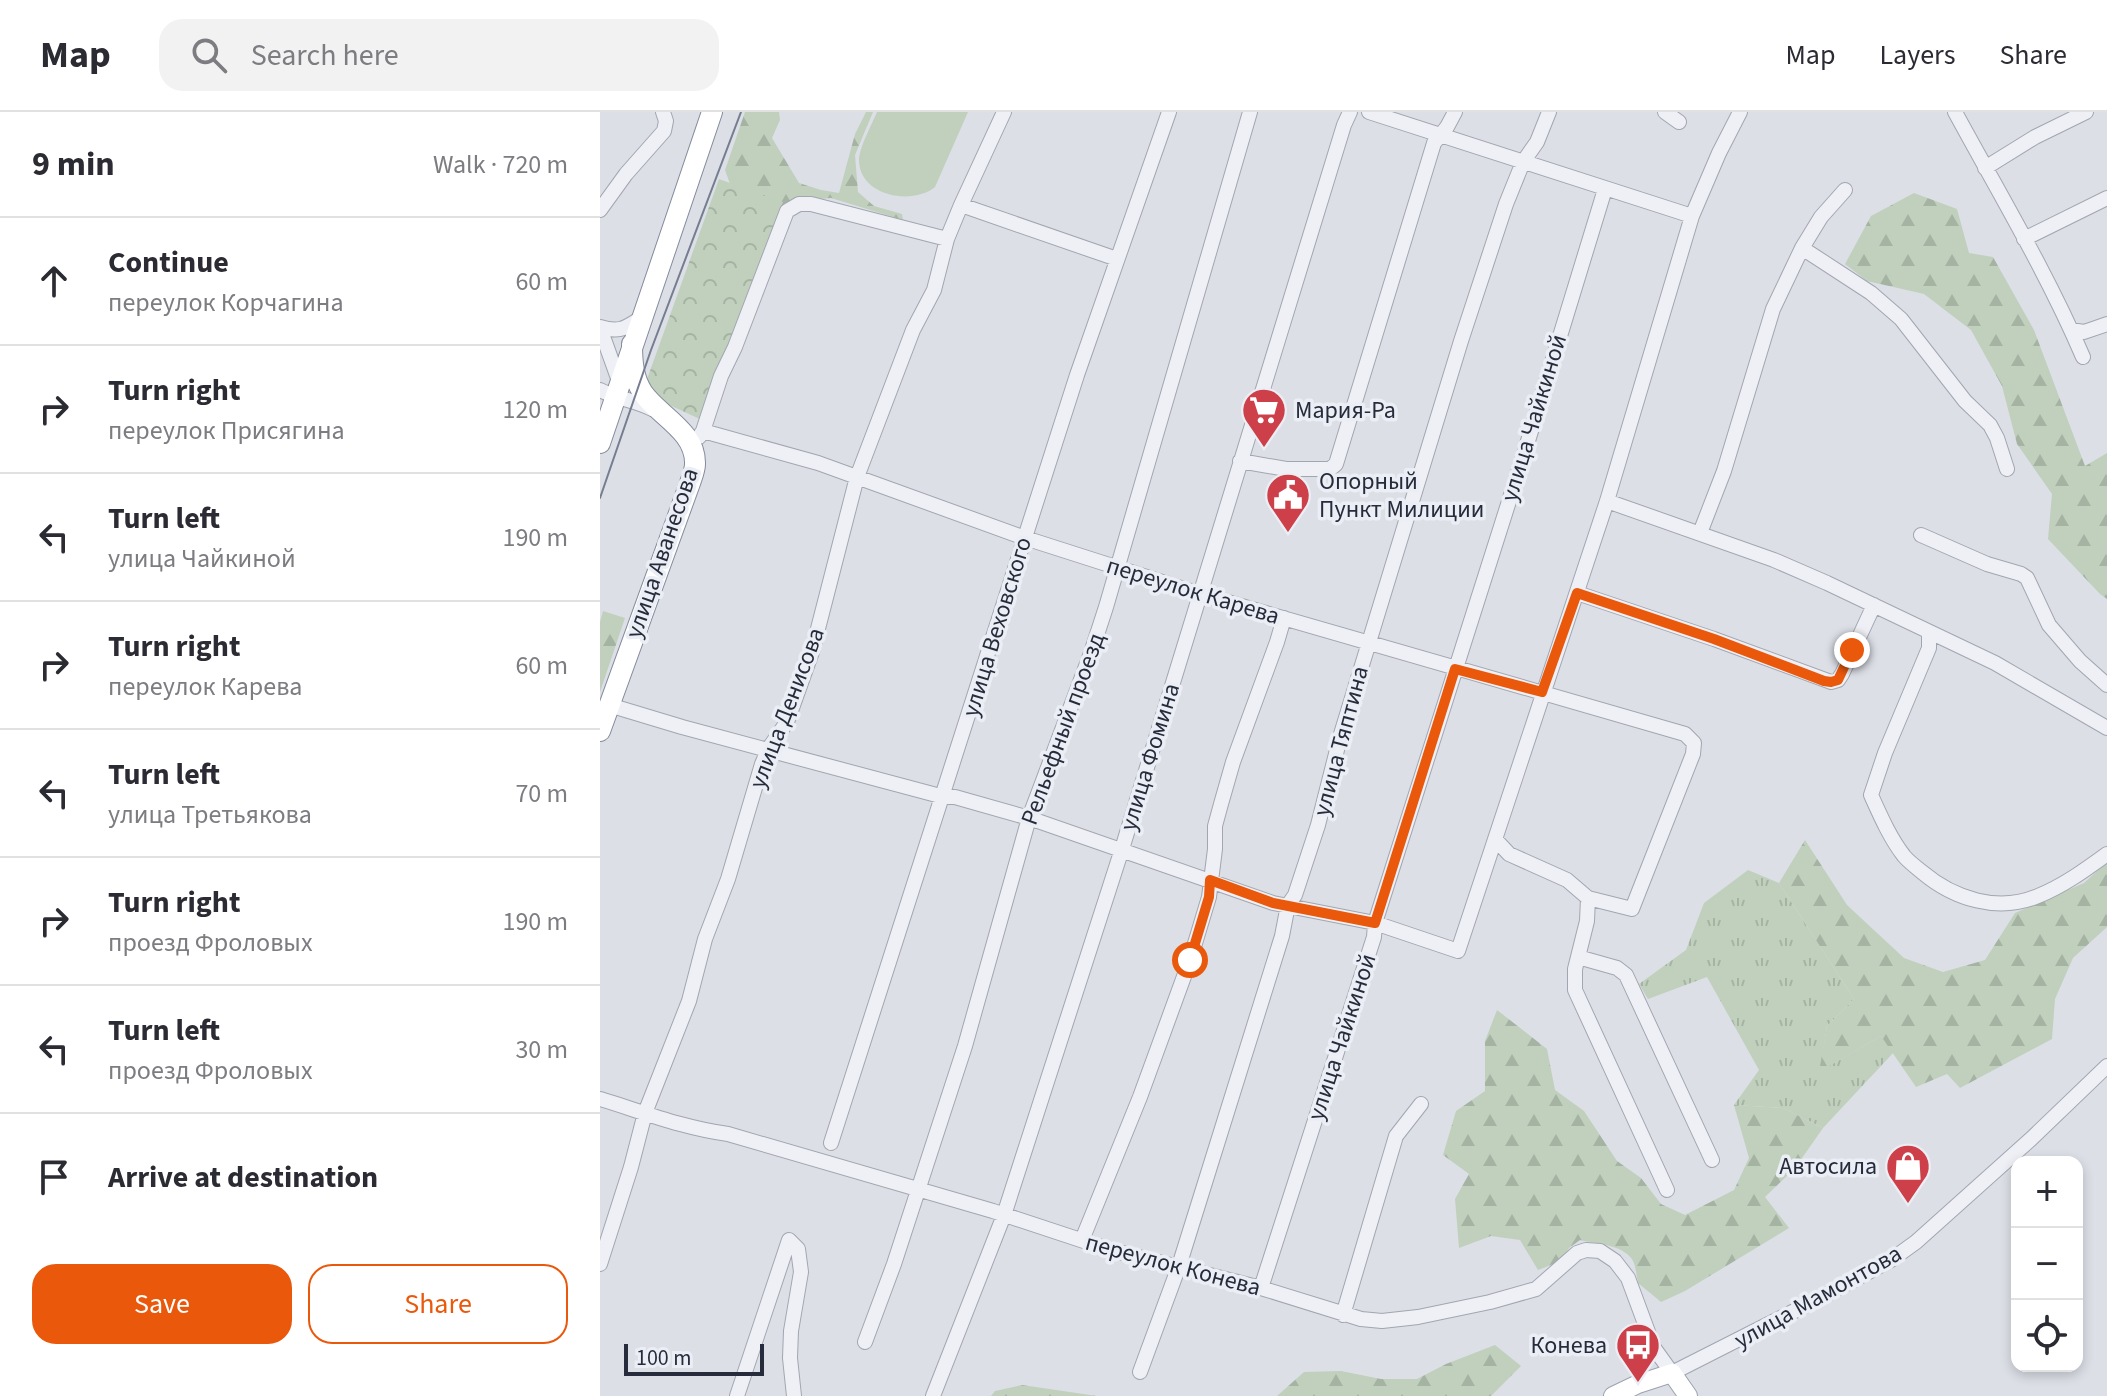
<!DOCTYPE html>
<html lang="en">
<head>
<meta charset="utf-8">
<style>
	:root { --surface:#fff; --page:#f2f2f3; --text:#2b2b33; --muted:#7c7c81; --line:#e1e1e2; --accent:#ea580c }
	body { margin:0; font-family:"Source Sans 3",sans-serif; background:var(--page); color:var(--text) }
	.controls { position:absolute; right:24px; bottom:24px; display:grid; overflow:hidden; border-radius:16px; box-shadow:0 4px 12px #0003 }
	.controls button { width:72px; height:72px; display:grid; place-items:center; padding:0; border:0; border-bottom:2px solid var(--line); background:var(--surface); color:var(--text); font:40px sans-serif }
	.scale { position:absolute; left:24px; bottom:20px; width:140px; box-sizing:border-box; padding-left:8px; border:4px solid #262c3c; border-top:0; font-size:22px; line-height:28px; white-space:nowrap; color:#262c3c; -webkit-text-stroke:6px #ebeef4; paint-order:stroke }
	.stop { position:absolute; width:24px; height:24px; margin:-18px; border:6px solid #ea580c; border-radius:50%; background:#fff }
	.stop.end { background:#ea580c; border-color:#fff; box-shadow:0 2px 8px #0008 }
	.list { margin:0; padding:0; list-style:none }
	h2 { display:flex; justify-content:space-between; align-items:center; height:104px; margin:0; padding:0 32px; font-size:34px }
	h2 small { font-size:26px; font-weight:400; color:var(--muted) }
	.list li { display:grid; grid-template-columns:52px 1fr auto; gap:24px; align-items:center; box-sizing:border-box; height:128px; padding:0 32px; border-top:2px solid var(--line) }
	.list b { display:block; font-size:30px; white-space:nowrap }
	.list p { margin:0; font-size:26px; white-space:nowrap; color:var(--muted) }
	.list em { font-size:26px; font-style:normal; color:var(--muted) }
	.actions { display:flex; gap:16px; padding:24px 32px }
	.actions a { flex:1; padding:18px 0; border:2px solid var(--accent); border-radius:24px; text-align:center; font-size:28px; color:var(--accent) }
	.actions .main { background:var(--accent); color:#fff }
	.icon { flex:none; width:44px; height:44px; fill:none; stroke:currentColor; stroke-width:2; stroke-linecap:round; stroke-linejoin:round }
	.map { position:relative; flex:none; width:1507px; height:1284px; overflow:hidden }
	header { display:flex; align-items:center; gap:48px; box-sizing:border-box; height:112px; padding:0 40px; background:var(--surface); border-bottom:2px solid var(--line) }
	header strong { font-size:38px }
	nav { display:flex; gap:44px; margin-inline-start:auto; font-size:28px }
	.search { width:560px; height:72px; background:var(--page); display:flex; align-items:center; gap:20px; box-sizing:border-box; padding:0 28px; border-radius:24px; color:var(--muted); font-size:30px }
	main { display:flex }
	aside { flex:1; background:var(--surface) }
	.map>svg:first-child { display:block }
	.grass { fill:url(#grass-tufts) }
	.forest { fill:url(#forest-firs) }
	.park { fill:url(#park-crowns) }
	.pitch { fill:#c0d0bd }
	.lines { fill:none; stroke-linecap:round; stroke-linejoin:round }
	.minor-casing { stroke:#a2a6b0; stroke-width:16 }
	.major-casing { stroke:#9ba3b2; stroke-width:20 }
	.highway-casing { stroke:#838b9d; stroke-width:22 }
	.minor { stroke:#eef0f5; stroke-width:14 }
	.major { stroke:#fff; stroke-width:18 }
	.highway { stroke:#fff; stroke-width:20 }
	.tram { stroke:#757d90; stroke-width:2 }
	.route { stroke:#ea580c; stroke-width:10 }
	.labels { text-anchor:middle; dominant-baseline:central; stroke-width:7; stroke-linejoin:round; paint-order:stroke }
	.poi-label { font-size:24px; fill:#262c3c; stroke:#ebeef4; text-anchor:start }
	.street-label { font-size:24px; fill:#262c3c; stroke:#ebeef4 }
</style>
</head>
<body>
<header>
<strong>Map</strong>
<div class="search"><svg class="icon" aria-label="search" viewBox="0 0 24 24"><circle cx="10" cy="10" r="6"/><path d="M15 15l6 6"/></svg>Search here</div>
<nav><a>Map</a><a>Layers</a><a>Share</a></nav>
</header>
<main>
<aside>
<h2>9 min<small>Walk · 720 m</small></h2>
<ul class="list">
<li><svg class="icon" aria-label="ahead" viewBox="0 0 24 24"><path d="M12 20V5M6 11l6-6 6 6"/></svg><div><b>Continue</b><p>переулок Корчагина</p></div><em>60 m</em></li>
<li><svg class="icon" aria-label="right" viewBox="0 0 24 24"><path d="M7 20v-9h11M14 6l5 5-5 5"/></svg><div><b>Turn right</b><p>переулок Присягина</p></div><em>120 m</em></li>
<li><svg class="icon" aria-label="left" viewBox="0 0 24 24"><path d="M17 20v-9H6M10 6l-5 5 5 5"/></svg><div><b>Turn left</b><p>улица Чайкиной</p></div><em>190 m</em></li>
<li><svg class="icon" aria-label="right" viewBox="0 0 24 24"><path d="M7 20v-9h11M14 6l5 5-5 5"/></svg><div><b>Turn right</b><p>переулок Карева</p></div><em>60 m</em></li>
<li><svg class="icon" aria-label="left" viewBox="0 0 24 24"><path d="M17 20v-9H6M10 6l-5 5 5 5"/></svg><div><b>Turn left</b><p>улица Третьякова</p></div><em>70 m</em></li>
<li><svg class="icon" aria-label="right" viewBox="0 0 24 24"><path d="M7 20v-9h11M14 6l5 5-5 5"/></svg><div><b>Turn right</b><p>проезд Фроловых</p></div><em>190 m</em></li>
<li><svg class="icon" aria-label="left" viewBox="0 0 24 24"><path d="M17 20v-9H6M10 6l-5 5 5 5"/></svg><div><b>Turn left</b><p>проезд Фроловых</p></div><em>30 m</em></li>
<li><svg class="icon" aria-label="arrive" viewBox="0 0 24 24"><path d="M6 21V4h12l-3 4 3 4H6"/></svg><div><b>Arrive at destination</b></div></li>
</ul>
<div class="actions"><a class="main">Save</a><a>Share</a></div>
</aside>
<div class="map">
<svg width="1507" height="1284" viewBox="0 0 1507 1284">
	<defs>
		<pattern id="grass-tufts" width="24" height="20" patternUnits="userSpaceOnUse" patternTransform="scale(2)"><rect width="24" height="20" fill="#c0d0bd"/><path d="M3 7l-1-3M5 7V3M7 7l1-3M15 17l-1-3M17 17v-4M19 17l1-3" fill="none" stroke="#a5b3a3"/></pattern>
		<pattern id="forest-firs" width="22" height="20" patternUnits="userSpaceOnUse" patternTransform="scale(2)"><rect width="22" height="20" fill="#c0d0bd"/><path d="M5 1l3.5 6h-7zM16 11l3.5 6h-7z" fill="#a5b3a3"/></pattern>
		<pattern id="park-crowns" width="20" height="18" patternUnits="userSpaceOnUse" patternTransform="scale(2)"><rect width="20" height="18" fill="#c0d0bd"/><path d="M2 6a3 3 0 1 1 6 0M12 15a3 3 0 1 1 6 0" fill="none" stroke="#a5b3a3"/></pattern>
	</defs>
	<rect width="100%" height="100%" fill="#dcdfe6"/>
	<path class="grass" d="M1148 758 1179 771 1254 887 1227 914 1220 959 1281 924 1294 940 1223 1016 1183 996 1134 993 1159 958 1107 865 1048 887 1039 872 1086 838 1104 791Z"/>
	<path class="forest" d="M145 0H179L180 8 172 26 199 71 221 78 239 81 255 22 266 0H273L255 43 258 80 274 94 302 102 303 108 231 86 197 89 173 98 134 83 125 58Z
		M1314 81 1357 97 1369 141 1393 145 1434 218 1485 354 1507 341V487L1500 482 1448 427 1452 382 1417 332 1402 274 1371 218 1324 182 1267 169 1245 152 1271 104Z
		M3 499 25 506 0 580V510Z
		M1205 728 1247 793 1304 846 1343 860 1385 848 1415 801 1484 771 1507 750V815L1473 846 1455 887 1452 927 1360 976 1347 962 1316 975 1281 924 1219 960 1227 914 1254 887 1179 771Z
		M897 898 947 937 955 978 984 999 1017 1049 1041 1066 1061 1092 1085 1103 1134 1078 1149 1046 1134 993 1183 996 1223 1016 1195 1056 1165 1085 1189 1116 1085 1179 1061 1190 1038 1171C1037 1165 1036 1157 1034 1151 1027 1133 997 1132 980 1128L969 1136 961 1149 938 1158 920 1128 891 1124 859 1136 855 1087 869 1062 843 1043 856 999 885 979V929Z
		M895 1233 921 1254 891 1284H677L704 1260 741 1259 781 1267H817L846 1252Z
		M422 1273 497 1284H391L395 1279Z"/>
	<path class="park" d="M119 67 183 90 102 308 65 291 46 270Z"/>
	<path class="pitch" d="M277 0H368L335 75C312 94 259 84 259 48 259 36 272 12 277 0Z"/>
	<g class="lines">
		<g class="minor-casing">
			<path id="minor" d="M769 0 1092 104
				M1065 0 1079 10
				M1355 0C1399 81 1447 161 1483 245
				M1385 56 1435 25 1486 0
				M361 93 517 147
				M0 98 26 62 64 19 66 9 63 0
				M1424 127 1507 86
				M1202 136 1271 181 1301 207 1365 289 1390 313 1397 326 1407 357
				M0 215C20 221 25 216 41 206
				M0 216 19 269
				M1471 218 1484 220 1507 212
				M0 278C17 287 35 288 52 297
				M103 319 218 351 425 426 600 482 1085 622 1094 631 1093 642 1032 797 988 786 967 768 909 742 895 727
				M99 325 103 319 121 264 135 235 187 99 199 92H211L347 127
				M640 349 686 357H730L736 352 834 31 847 15 855 0
				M1007 389 1174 448 1227 471 1395 551 1507 616
				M1100 421 1124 359 1173 197 1202 136 1221 105 1245 78
				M1321 423 1387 452 1421 462 1427 466 1449 513 1480 549 1507 573
				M977 481 1114 527 1231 570 1238 568 1242 562 1274 493
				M1329 520V536L1285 641 1271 683C1280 703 1290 726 1304 744 1309 750 1316 755 1322 760 1354 787 1398 801 1438 784 1463 774 1485 758 1507 742
				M9 593 82 615 344 685H355L429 706 673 791 775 811 858 839 1007 389 1092 104 1119 41 1140 0
				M988 786 987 809 975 857V878L1067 1078
				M978 845 1017 856 1026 863 1112 1048
				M0 987C43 1000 83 1016 128 1022L393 1099 511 1138 661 1176 761 1207 782 1209 818 1205 890 1190 936 1177 977 1141 986 1138 1000 1139 1015 1149 1028 1166 1054 1236 1072 1261 1220 1186 1291 1148 1316 1130 1431 1027 1507 954
				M231 1031 477 263 569 0
				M482 1128 540 985 590 848 609 785 615 737V714L621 692 633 650 677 530 684 506
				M0 1152 31 1055 45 1001 89 889 105 827 128 767 162 652 169 636 187 610 212 540 257 365 313 218 334 178 347 127 361 93 404 0
				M661 1176 774 825 775 811 924 342 1005 77
				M743 1203 796 1024 821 992
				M265 1230 294 1152 365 934 429 706 491 541 506 495 650 0
				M540 1260 579 1154 682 824 688 793 695 783 718 713 741 622 861 229 906 92 923 50 937 30 949 0
				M137 1284 189 1128 198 1137 201 1160 191 1219 190 1246 194 1284
				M333 1284 404 1103 522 737 744 13 750 0"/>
		</g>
		<g class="major-casing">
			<path id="major" d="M1013 1284 1038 1272 1072 1261 1088 1284"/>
		</g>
		<g class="highway-casing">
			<path id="highway" d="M0 331 112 0
				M0 619 90 371C92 365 95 358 95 352 96 319 59 304 43 281 33 266 32 249 32 232"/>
		</g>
		<use href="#minor" class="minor"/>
		<use href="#major" class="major"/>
		<use href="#highway" class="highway"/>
		<path class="tram" d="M0 386 51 238 141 0"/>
	</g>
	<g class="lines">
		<path class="route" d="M590 848 609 785 610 768 673 791 775 811 855 557 942 580 977 481 1114 527 1224 569 1231 570 1238 568 1252 538"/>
	</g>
	<defs>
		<g id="supermarket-pin" transform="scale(2.3)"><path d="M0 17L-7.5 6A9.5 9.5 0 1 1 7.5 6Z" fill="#cd3f49" stroke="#ebeef4"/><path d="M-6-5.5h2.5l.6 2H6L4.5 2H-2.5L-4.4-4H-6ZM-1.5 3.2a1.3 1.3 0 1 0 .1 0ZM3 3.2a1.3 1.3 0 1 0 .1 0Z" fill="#fff"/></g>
		<g id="civic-pin" transform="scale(2.3)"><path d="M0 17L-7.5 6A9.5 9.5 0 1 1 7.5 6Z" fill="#cd3f49" stroke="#ebeef4"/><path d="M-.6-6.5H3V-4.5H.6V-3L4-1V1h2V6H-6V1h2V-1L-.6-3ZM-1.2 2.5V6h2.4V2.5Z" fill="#fff"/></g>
		<g id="shop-pin" transform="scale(2.3)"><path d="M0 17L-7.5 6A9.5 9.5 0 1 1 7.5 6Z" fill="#cd3f49" stroke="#ebeef4"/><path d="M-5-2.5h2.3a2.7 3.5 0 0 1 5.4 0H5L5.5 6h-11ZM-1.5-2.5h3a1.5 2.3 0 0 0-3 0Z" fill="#fff"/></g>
		<g id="bus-pin" transform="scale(2.3)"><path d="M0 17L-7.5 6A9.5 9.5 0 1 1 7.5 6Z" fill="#cd3f49" stroke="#ebeef4"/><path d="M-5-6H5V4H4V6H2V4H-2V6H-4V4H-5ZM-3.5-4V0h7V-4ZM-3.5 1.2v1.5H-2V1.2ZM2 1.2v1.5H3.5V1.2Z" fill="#fff"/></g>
	</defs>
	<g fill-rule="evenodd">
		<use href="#supermarket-pin" x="664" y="298"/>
		<use href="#civic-pin" x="688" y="383"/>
		<use href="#shop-pin" x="1308" y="1054"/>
		<use href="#bus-pin" x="1038" y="1233"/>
	</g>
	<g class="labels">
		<g class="poi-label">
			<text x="695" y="298">Мария-Ра</text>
			<text x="719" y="369">Опорный<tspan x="719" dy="28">Пункт Милиции</tspan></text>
			<text x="1277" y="1054" text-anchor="end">Автосила</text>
			<text x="1007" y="1233" text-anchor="end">Конева</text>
		</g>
		<g class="street-label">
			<text transform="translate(934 306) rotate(-73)">улица Чайкиной</text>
			<text transform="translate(62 441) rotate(-71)">улица Аванесова</text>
			<text transform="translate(593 479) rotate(17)">переулок Карева</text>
			<text transform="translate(397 515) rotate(-73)">улица Веховского</text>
			<text transform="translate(187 596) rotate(-69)">улица Денисова</text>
			<text transform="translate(463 617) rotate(-70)">Рельефный проезд</text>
			<text transform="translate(741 629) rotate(-75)">улица Тяптина</text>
			<text transform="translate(550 645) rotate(-73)">улица Фомина</text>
			<text transform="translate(742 925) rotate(-72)">улица Чайкиной</text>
			<text transform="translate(573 1153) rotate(15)">переулок Конева</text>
			<text transform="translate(1218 1185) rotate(-29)">улица Мамонтова</text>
		</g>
	</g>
</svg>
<div class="controls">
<button>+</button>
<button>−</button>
<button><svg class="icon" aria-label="locate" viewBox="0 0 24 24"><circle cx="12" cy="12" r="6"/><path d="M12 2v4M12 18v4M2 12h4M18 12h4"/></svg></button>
</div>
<div class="scale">100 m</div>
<div class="stop" style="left:590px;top:848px"></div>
<div class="stop end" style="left:1252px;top:538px"></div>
</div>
</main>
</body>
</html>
